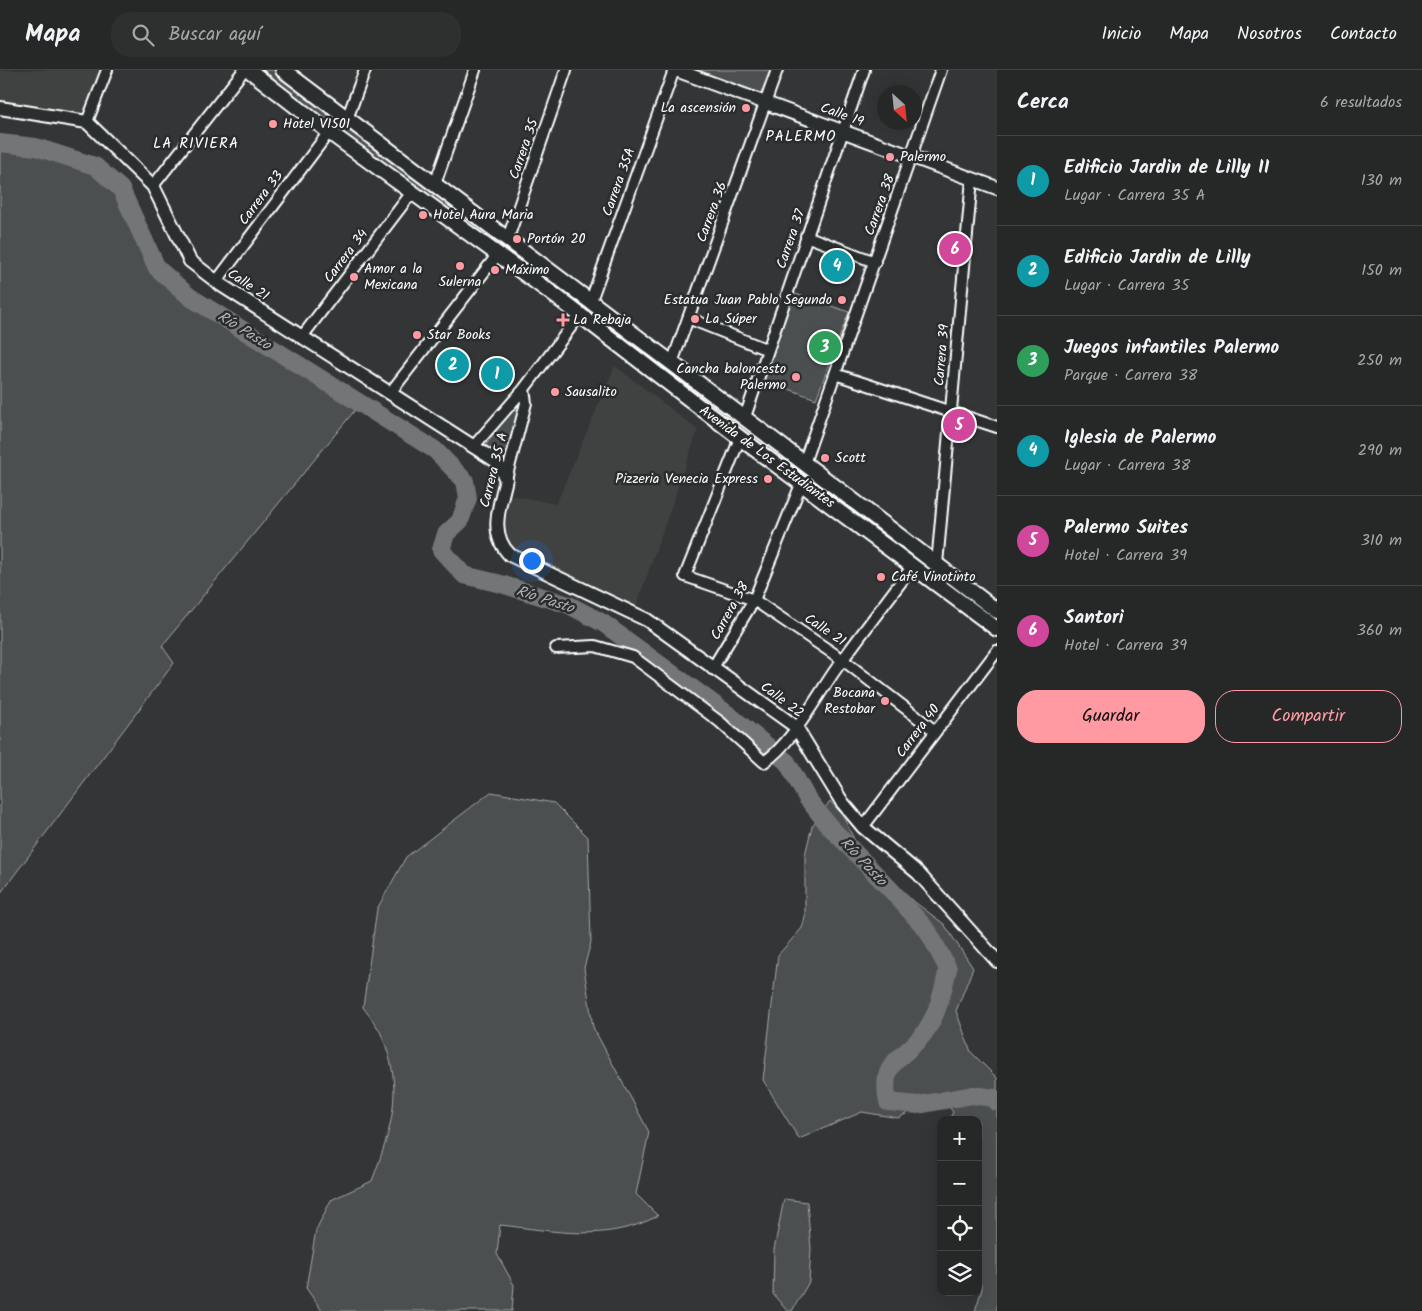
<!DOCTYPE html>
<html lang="es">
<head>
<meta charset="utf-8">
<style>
	:root { --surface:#262828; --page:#2e3030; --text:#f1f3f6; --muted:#a4a6a8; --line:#424445; --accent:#ff9aa2 }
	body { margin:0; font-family:Kalam,sans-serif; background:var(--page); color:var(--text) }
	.controls { position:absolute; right:15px; bottom:15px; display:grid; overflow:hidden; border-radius:10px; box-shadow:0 5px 20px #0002 }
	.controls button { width:45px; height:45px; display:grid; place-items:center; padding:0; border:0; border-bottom:1px solid var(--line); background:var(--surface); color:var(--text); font:25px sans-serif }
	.compass { position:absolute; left:877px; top:15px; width:45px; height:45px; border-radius:50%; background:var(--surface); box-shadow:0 5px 20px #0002; rotate:153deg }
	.you { position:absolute; left:531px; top:490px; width:18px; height:18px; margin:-12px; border:4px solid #fff; border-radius:50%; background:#1a73e8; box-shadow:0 0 0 8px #1a73e833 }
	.badge { display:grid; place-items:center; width:32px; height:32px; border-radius:50%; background:var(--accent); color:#fff; font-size:16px; font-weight:700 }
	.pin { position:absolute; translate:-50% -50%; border:2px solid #fff; box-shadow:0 1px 5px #0006 }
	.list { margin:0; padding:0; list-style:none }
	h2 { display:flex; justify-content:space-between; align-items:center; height:65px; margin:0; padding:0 20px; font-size:21px }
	h2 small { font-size:16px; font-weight:400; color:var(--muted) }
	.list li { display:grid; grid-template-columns:32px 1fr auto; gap:15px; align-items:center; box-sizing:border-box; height:90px; padding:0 20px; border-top:1px solid var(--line) }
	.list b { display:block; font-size:19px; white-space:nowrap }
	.list p { margin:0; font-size:16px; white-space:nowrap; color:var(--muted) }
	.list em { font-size:16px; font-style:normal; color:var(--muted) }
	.actions { display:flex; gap:10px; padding:15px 20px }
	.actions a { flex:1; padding:11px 0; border:1px solid var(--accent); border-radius:20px; text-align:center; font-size:18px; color:var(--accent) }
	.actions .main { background:var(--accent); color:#111 }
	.icon { flex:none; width:28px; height:28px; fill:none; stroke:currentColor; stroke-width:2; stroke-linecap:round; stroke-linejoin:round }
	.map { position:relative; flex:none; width:997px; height:1241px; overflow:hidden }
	header { display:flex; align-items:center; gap:30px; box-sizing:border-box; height:70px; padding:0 25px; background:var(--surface); border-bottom:1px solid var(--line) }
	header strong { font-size:24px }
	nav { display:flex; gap:28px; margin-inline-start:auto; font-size:18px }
	.search { width:350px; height:45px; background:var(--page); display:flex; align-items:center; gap:12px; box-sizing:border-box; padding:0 18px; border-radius:20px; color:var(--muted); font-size:19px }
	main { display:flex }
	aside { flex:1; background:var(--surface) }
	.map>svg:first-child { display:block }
	.built { fill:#404243 }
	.green { fill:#4c4f50; stroke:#a6a7a8 }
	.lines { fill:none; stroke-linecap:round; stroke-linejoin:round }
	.river { stroke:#737576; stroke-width:18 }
	.minor-casing { stroke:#fff; stroke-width:14 }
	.tertiary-casing { stroke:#fff; stroke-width:16 }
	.secondary-casing { stroke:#fff; stroke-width:18 }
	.minor { stroke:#2a2d2e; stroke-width:10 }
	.tertiary { stroke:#2a2d2e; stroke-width:12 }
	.secondary { stroke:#2a2d2e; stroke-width:14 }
	.poi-dot { fill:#ff9aa2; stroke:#2a2d2e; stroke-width:2 }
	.labels { text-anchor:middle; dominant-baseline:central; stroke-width:5; stroke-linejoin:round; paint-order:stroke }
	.poi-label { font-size:14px; fill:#fff; stroke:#2a2d2e; text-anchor:start }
	.street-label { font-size:14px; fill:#fff; stroke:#2a2d2e }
	.neighbourhood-label { font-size:15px; letter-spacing:1px; fill:#fff; stroke:#2a2d2e }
	.water-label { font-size:15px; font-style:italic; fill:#b2b3b4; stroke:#2a2d2e }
</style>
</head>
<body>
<header>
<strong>Mapa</strong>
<div class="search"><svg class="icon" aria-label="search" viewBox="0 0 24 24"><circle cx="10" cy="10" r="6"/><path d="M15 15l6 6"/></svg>Buscar aquí</div>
<nav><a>Inicio</a><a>Mapa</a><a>Nosotros</a><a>Contacto</a></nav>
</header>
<main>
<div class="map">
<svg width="997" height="1241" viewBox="0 0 997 1241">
	<rect width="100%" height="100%" fill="#333536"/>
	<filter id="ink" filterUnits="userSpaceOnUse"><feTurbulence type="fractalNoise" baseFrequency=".02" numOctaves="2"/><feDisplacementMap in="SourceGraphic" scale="10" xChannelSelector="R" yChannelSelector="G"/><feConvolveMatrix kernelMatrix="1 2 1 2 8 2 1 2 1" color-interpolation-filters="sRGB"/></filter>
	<g filter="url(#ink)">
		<path class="built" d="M0 0H105L87 47 0 31Z
			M615 296 698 360 635 540 512 483 505 459 510 425 556 434Z"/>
		<path class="green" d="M260 0H276L633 268 627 275Z
			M701 0H770L760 25 699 3Z
			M0 73 36 77 95 96 121 119 157 199 190 227 238 255 360 334 162 576 174 593 0 824Z
			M793 223 849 242 816 329 764 310Z
			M640 279 819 415 814 425 634 286Z
			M516 335 522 340 504 396 485 376Z
			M491 722 554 733 588 767 591 872 584 898 593 957 649 1062 636 1124 658 1146C605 1173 556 1161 500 1155L497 1184 514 1215 512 1241H322L306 1218 316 1160 331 1130 372 1111C391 1059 405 1021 382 966 378 956 369 946 363 937L377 839 406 787Z
			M830 731 842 744 861 784 908 827 944 854 973 898 956 941 971 982 997 1008V1241H975L982 1219 978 1206V1050H949L953 1042 941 1026 898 1048 862 1042 799 1069 763 1010 778 885 802 858 805 847V785L812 756Z
			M784 1129 807 1132 811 1179 809 1212 792 1241H787L773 1224 774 1180Z"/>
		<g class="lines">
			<path class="river" d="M0 73 36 77 95 96 121 119 157 198 190 227 435 380 465 411 468 428 460 451 446 464 441 480 464 505 501 514 569 535 603 553 729 645 787 692 807 728 830 757 891 820 928 861 948 899C943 920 938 944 925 962 904 991 879 988 888 1032L918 1035 973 1025 994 1028 997 1032"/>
			<g class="minor-casing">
				<path id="minor" d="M347 49 365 0
					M87 52 107 0
					M435 114 475 0
					M153 116 244 0
					M806 166 875 192
					M508 168 566 0
					M216 212 329 62
					M590 233 674 0
					M688 248 768 280
					M301 268 413 121
					M672 293 777 0
					M835 304 997 357
					M390 323 498 184
					M745 347 864 0
					M740 368 685 506 754 530 843 590 935 661
					M473 377 524 319 580 245
					M804 393 941 0
					M506 409 526 333 524 319
					M937 494 972 109
					M556 578 595 576 633 587 720 652 764 692C791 675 817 626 836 599 861 564 887 531 912 497
					M712 599 754 530 802 412
					M863 757 997 581"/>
			</g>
			<g class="tertiary-casing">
				<path id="tertiary" d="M676 0 997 118
					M0 38 87 52 153 116 190 191 221 215 496 391 506 409C500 436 488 463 510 485L647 550 796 657 842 732 863 757 918 803 997 891"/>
			</g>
			<g class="secondary-casing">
				<path id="secondary" d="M249 0 329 62 558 228 740 368 997 559
					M283 0C521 180 761 358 997 541"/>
			</g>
			<use href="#minor" class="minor"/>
			<use href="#tertiary" class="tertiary"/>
			<use href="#secondary" class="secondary"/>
		</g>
	</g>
	<g class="poi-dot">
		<circle cx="746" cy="38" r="5"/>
		<circle cx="273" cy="54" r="5"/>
		<circle cx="890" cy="87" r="5"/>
		<circle cx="423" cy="145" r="5"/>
		<circle cx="517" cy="169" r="5"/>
		<circle cx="460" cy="196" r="5"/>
		<circle cx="495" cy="200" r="5"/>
		<circle cx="354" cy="207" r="5"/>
		<circle cx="842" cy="230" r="5"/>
		<circle cx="695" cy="249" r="5"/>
		<path d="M560.5 242.5h5v5h5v5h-5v5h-5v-5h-5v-5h5z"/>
		<circle cx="417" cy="265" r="5"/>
		<circle cx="796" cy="307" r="5"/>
		<circle cx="555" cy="322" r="5"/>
		<circle cx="825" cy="388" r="5"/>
		<circle cx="768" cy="409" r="5"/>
		<circle cx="881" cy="507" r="5"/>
		<circle cx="885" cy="631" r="5"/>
	</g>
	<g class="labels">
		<g class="poi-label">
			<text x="736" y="38" text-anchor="end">La ascensión</text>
			<text x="283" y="54">Hotel V1501</text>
			<text x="900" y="87">Palermo</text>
			<text x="433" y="145">Hotel Aura Maria</text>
			<text x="527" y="169">Portón 20</text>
			<text x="364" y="199">Amor a la<tspan x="364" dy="16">Mexicana</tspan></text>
			<text x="505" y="200">Máximo</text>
			<text x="460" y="212" text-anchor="middle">Sulerna</text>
			<text x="832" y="230" text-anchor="end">Estatua Juan Pablo Segundo</text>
			<text x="705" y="249">La Súper</text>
			<text x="573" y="250">La Rebaja</text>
			<text x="427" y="265">Star Books</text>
			<text x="786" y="299" text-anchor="end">Cancha baloncesto<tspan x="786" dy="16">Palermo</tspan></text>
			<text x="565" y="322">Sausalito</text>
			<text x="835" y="388">Scott</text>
			<text x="758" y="409" text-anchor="end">Pizzeria Venecia Express</text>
			<text x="891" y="507">Café Vinotinto</text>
			<text x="875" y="623" text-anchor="end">Bocana<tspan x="875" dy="16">Restobar</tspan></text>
		</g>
		<g class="street-label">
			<text transform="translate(842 45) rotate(20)">Calle 19</text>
			<text transform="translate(524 79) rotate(-71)">Carrera 35</text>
			<text transform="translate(619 112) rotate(-70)">Carrera 35A</text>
			<text transform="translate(261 128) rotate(-53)">Carrera 33</text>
			<text transform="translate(880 135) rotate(-70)">Carrera 38</text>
			<text transform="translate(712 142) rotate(-70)">Carrera 36</text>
			<text transform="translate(791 169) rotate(-71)">Carrera 37</text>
			<text transform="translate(346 186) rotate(-53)">Carrera 34</text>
			<text transform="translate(248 215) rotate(33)">Calle 21</text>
			<text transform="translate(942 285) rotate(-85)">Carrera 39</text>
			<text transform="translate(767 387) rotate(36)">Avenida de Los Estudiantes</text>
			<text transform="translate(494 400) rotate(-76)">Carrera 35 A</text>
			<text transform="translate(730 541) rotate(-61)">Carrera 38</text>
			<text transform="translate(825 560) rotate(34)">Calle 21</text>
			<text transform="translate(782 630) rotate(37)">Calle 22</text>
			<text transform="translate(918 661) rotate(-53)">Carrera 40</text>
		</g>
		<g class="neighbourhood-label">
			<text x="801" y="67">PALERMO</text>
			<text x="196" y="74">LA RIVIERA</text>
		</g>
		<g class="water-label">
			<text transform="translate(244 261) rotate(32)">Río Pasto</text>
			<text transform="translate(545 530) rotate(18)">Río Pasto</text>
			<text transform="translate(863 792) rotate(47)">Río Pasto</text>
		</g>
	</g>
</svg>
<div class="controls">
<button>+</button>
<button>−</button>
<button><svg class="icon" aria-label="locate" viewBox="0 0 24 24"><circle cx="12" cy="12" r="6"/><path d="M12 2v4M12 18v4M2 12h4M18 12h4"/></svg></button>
<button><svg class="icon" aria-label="layers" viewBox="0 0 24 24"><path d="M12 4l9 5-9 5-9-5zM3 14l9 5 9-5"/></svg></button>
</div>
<svg class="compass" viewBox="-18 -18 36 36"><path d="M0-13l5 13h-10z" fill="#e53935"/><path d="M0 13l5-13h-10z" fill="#a4a6a8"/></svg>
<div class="you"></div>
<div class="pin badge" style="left:497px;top:304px;background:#0f9aa8">1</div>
<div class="pin badge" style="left:453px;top:295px;background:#0f9aa8">2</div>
<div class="pin badge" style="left:825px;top:277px;background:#2e9e5b">3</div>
<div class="pin badge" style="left:837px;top:196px;background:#0f9aa8">4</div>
<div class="pin badge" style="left:959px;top:355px;background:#d1479c">5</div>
<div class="pin badge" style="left:955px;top:179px;background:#d1479c">6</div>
</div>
<aside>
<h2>Cerca<small>6 resultados</small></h2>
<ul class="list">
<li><span class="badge" style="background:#0f9aa8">1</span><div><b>Edificio Jardin de Lilly II</b><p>Lugar · Carrera 35 A</p></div><em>130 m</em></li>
<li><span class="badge" style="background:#0f9aa8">2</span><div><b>Edificio Jardin de Lilly</b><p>Lugar · Carrera 35</p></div><em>150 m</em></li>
<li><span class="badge" style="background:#2e9e5b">3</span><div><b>Juegos infantiles Palermo</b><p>Parque · Carrera 38</p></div><em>250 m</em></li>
<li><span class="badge" style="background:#0f9aa8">4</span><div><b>Iglesia de Palermo</b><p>Lugar · Carrera 38</p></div><em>290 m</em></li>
<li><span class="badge" style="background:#d1479c">5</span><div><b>Palermo Suites</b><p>Hotel · Carrera 39</p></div><em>310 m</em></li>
<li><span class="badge" style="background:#d1479c">6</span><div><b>Santori</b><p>Hotel · Carrera 39</p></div><em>360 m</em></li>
</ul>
<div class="actions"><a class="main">Guardar</a><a>Compartir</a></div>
</aside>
</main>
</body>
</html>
